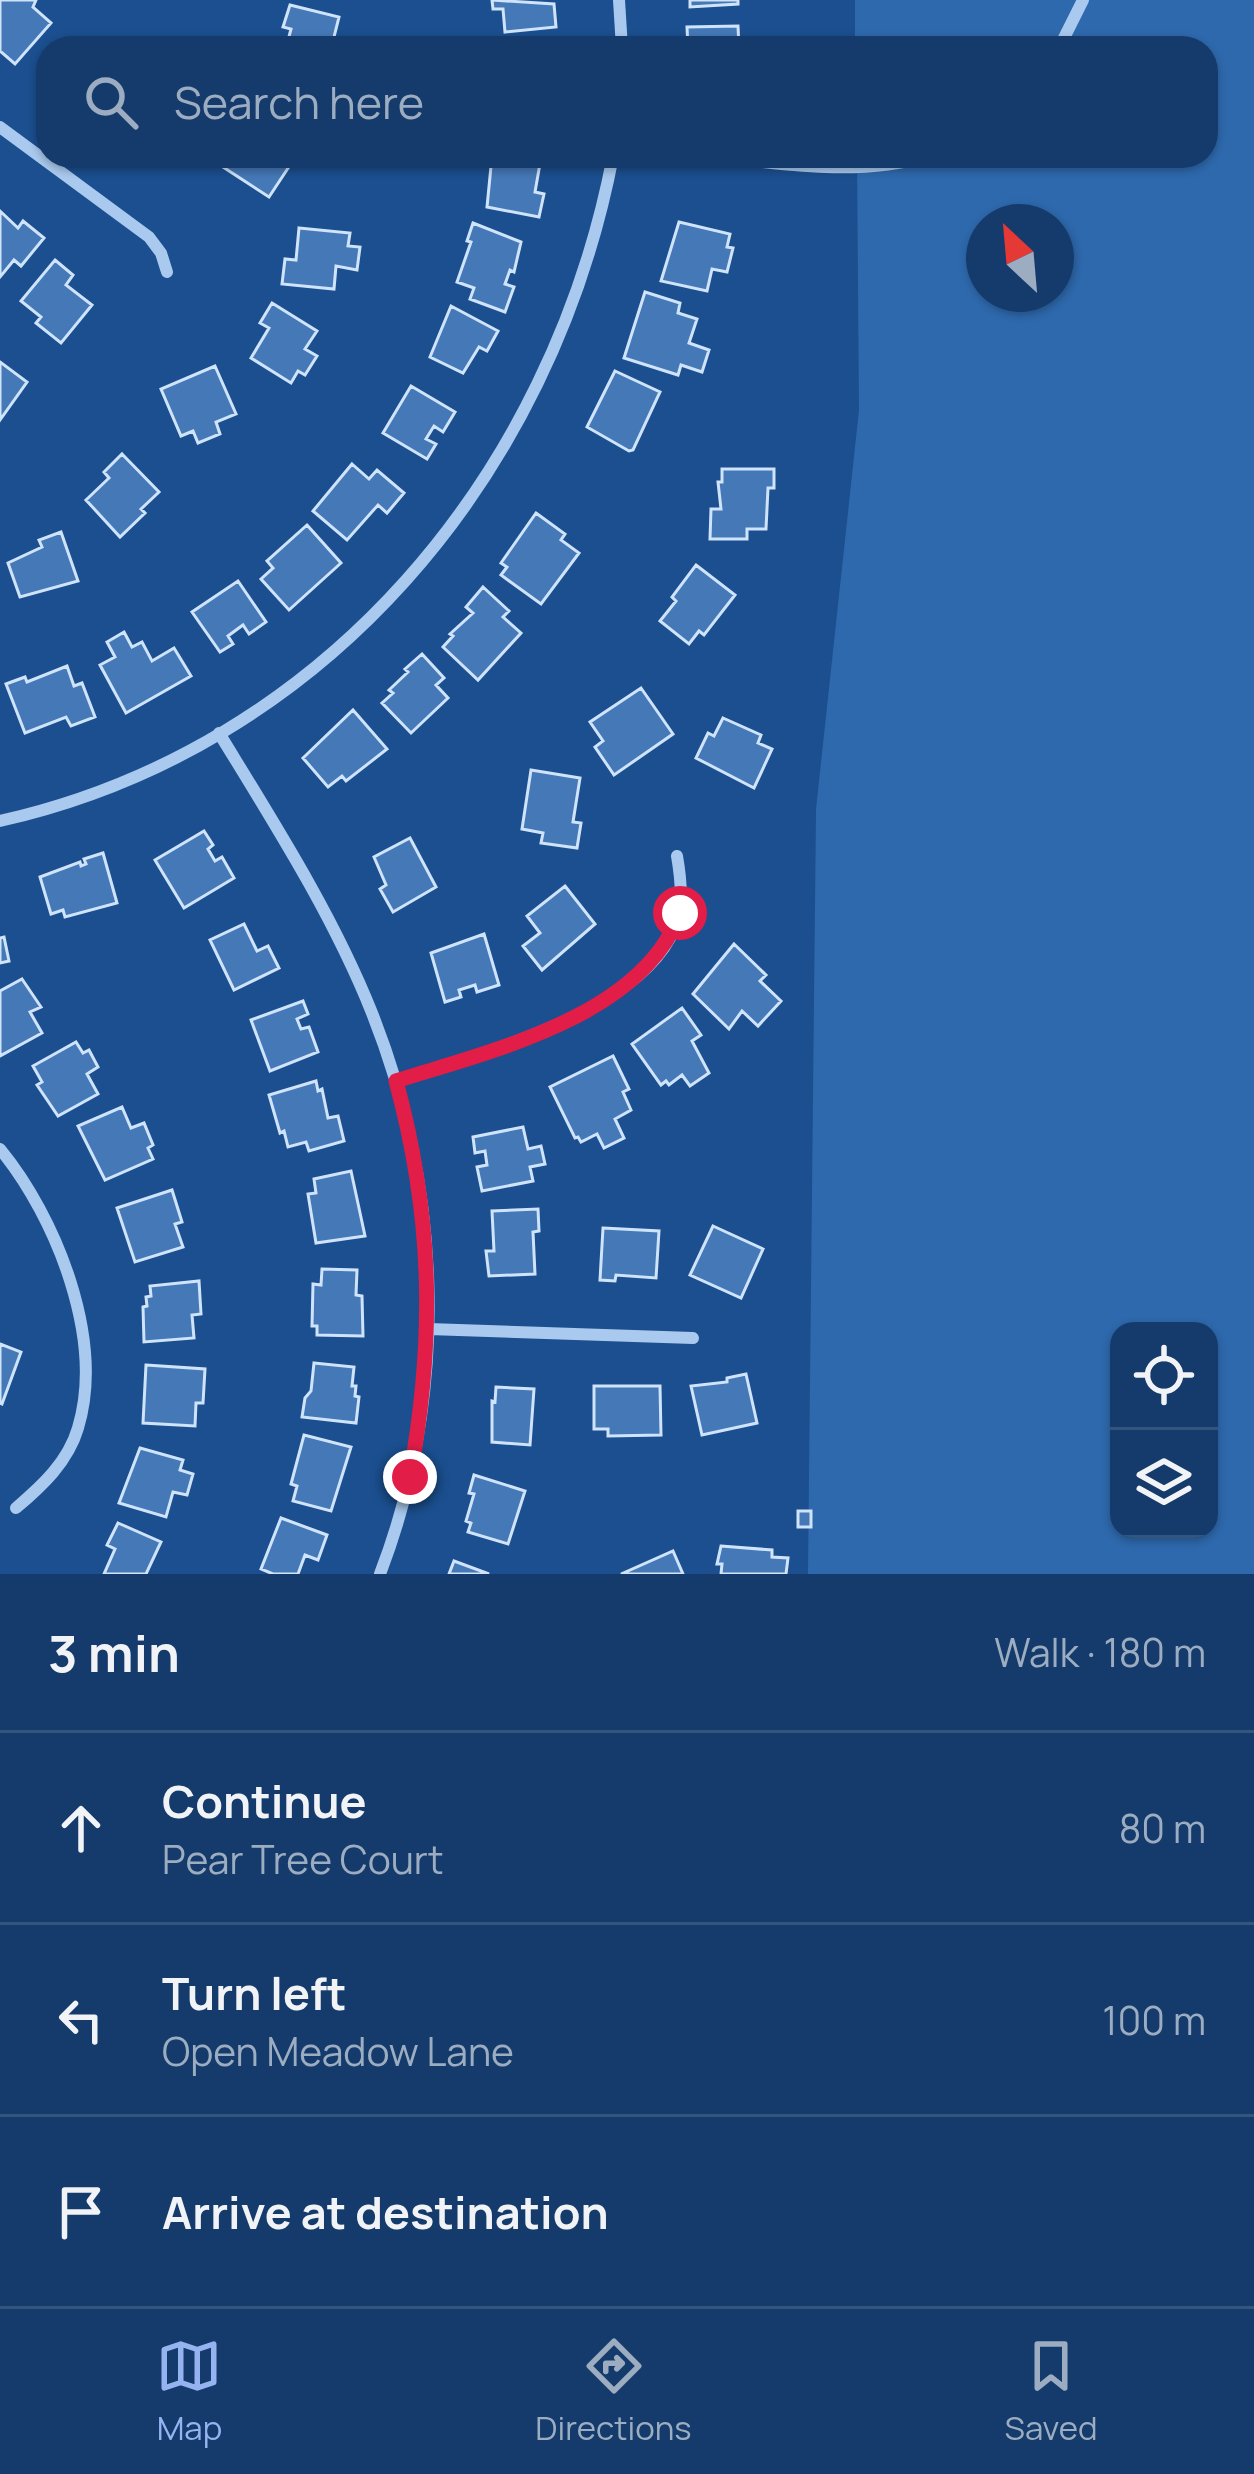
<!DOCTYPE html>
<html lang="en">
<head>
<meta charset="utf-8">
<style>
	:root { --surface:#143b6b; --page:#1d4271; --text:#f1f3f6; --muted:#9dadc1; --line:#33557e; --accent:#95b2f1 }
	body { margin:0; font-family:Manrope,sans-serif; background:var(--page); color:var(--text) }
	.controls { position:absolute; right:36px; bottom:36px; display:grid; overflow:hidden; border-radius:24px; box-shadow:0 3px 9px #0004 }
	.controls button { width:108px; height:108px; display:grid; place-items:center; padding:0; border:0; border-bottom:3px solid var(--line); background:var(--surface); color:var(--text); font:60px sans-serif }
	.compass { position:absolute; left:966px; top:204px; width:108px; height:108px; border-radius:50%; background:var(--surface); box-shadow:0 3px 9px #0004; rotate:334deg }
	.stop { position:absolute; width:36px; height:36px; margin:-27px; border:9px solid #e11d48; border-radius:50%; background:#fff }
	.stop.end { background:#e11d48; border-color:#fff; box-shadow:0 3px 12px #0008 }
	.list { margin:0; padding:0; list-style:none }
	h2 { display:flex; justify-content:space-between; align-items:center; height:156px; margin:0; padding:0 48px; font-size:51px }
	h2 small { font-size:39px; font-weight:400; color:var(--muted) }
	.list li { display:grid; grid-template-columns:78px 1fr auto; gap:36px; align-items:center; box-sizing:border-box; height:192px; padding:0 48px; border-top:3px solid var(--line) }
	.list b { display:block; font-size:45px; white-space:nowrap }
	.list p { margin:0; font-size:39px; white-space:nowrap; color:var(--muted) }
	.list em { font-size:39px; font-style:normal; color:var(--muted) }
	.icon { flex:none; width:66px; height:66px; fill:none; stroke:currentColor; stroke-width:2; stroke-linecap:round; stroke-linejoin:round }
	.map { position:relative; flex:none; width:1254px; height:1574px; overflow:hidden }
	.search { position:absolute; background:var(--surface); box-shadow:0 3px 9px #0004; left:36px; right:36px; top:36px; height:132px; display:flex; align-items:center; gap:30px; box-sizing:border-box; padding:0 42px; border-radius:36px; color:var(--muted); font-size:45px }
	.sheet { height:732px; background:var(--surface) }
	nav { display:flex; justify-content:space-around; align-items:center; box-sizing:border-box; height:168px; border-top:3px solid var(--line); background:var(--surface); font-size:33px; color:var(--muted) }
	nav a { display:grid; justify-items:center; gap:6px }
	nav .on { color:var(--accent) }
	.map>svg:first-child { display:block }
	.green { fill:#2e69ad; fill-rule:evenodd }
	.building { fill:#4478b7; stroke:#cfe3fa; stroke-width:3 }
	.lines { fill:none; stroke-linecap:round; stroke-linejoin:round }
	.minor { stroke:#a9c9ee; stroke-width:12 }
	.route { stroke:#e11d48; stroke-width:15 }
</style>
</head>
<body>
<div class="map">
<svg width="1254" height="1574" viewBox="0 0 1254 1574">
	<rect width="100%" height="100%" fill="#1b4f8f"/>
	<path class="green" d="M855 0H1254V1574H808L816 809 859 410 857 156H1206V48H855ZM984 222H1056V294H984ZM1119 1331H1209V1529H1119Z"/>
	<path class="building" d="M0 0H36L33 7 51 23 15 64 0 51Z
		M492 0 554 4 556 27 505 32 503 9H493Z
		M690 0H738V4L690 7Z
		M290 5 339 17 333 41 339 43 338 48H286L291 29 283 27Z
		M738 26 739 48H744H688L687 27Z
		M226 156H296L269 197 220 165Z
		M492 156 541 158 535 192 544 194 539 217 487 207Z
		M0 211 18 228 23 221 44 238 21 266 14 260 0 277Z
		M679 222 730 234 727 247 733 248 727 272 712 269 707 291 661 281Z
		M473 223 521 242 514 272 510 270 505 284 514 287 505 312 470 299 474 288 457 282 471 242 467 241Z
		M299 228 350 233 348 246 360 247 357 270 336 266 334 289 282 284 285 259 296 260Z
		M55 260 73 275 66 285 92 305 61 343 36 323 41 317 21 301Z
		M645 292 680 303 678 313 697 319 689 343 709 350 702 372 681 365 678 375 624 358Z
		M272 303 317 331 305 349 317 356 305 375 298 371 291 383 251 358 269 328 260 323Z
		M451 306 498 331 487 351 479 347 463 373 430 357Z
		M0 362 27 382 0 420Z
		M215 366 236 414 216 422 220 434 198 443 193 431 181 436 161 389Z
		M615 371 660 392 633 450 629 451 587 427Z
		M411 386 455 412 443 432 434 426 426 439 436 444 427 459 383 433Z
		M122 454 159 492 141 509 145 513 120 537 86 500 109 478 104 472Z
		M352 464 369 479 377 470 404 493 387 513 378 505 347 540 313 511Z
		M722 469H774V488H768L766 529H747V539H710L711 509H721L718 482H722Z
		M536 513 565 534 561 540 579 553 541 604 501 575 507 567 501 563Z
		M307 525 341 563 289 610 261 579 273 568 267 561Z
		M61 532 78 581 20 597 8 563 42 547 39 540Z
		M696 565 735 595 704 635 699 631 689 644 660 621 676 601 672 597Z
		M238 581 266 622 249 634 243 625 228 636 233 644 220 652 192 612Z
		M483 587 509 611 503 617 521 633 478 680 443 647 453 636 450 634 473 613 466 607Z
		M124 632 132 647 142 642 152 661 174 648 191 676 126 713 100 665 115 657 107 642Z
		M422 654 444 678 436 685 448 698 411 733 382 703 393 693 389 690 408 672 405 669Z
		M67 666 74 686 82 683 95 717 71 726 66 717 25 733 6 684 25 677 27 682Z
		M641 688 673 734 614 775 595 747 603 741 590 722Z
		M353 710 387 749 346 781 342 776 328 787 303 758Z
		M723 718 761 735 758 743 772 749 754 788 696 758 708 733 714 736Z
		M531 770 580 778 573 822 581 823 577 848 541 843 543 833 522 829Z
		M204 831 213 845 208 849 215 861 222 857 234 878 184 908 155 860Z
		M410 838 436 887 393 912 380 889 386 885 374 857Z
		M103 853 117 903 65 917 63 910 51 914 40 877 80 862 81 866 86 864 84 859Z
		M565 886 595 924 542 970 523 946 540 933 527 916Z
		M244 924 257 951 268 946 279 968 234 990 210 940Z
		M484 934 499 985 477 992 475 985 459 990 461 997 445 1002 431 953Z
		M4 937 9 961 0 963V938Z
		M734 944 766 975 760 981 781 1001 758 1026 742 1011 729 1029 693 994Z
		M22 979 41 1007 30 1012 42 1033 0 1056V991Z
		M303 1001 308 1014 297 1019 301 1029 309 1027 318 1052 270 1071 251 1020Z
		M682 1008 701 1035 692 1041 709 1073 690 1086 682 1075 669 1085 666 1081 661 1085 632 1044Z
		M76 1042 83 1053 89 1050 98 1067 87 1074 98 1094 58 1116 37 1085 42 1082 33 1066Z
		M613 1056 629 1089 623 1092 631 1110 615 1119 624 1138 604 1148 597 1134 581 1142 578 1137 575 1138 550 1087Z
		M316 1081 318 1091 322 1089 328 1118 338 1116 344 1141 309 1151 306 1142 288 1147 284 1131 280 1133 269 1095Z
		M122 1107 131 1128 144 1123 153 1145 148 1148 153 1159 105 1180 78 1126Z
		M523 1127 528 1149 541 1146 545 1164 530 1167 533 1181 482 1191 477 1167 487 1165 485 1151 475 1153 473 1137Z
		M351 1171 365 1236 316 1243 308 1194 316 1193 314 1179Z
		M172 1190 182 1222 175 1224 183 1247 135 1262 117 1208Z
		M538 1209 539 1231 533 1232 535 1274 489 1276 486 1251H494L492 1211Z
		M713 1226 763 1249 741 1298 690 1275Z
		M603 1228 659 1231 656 1278 616 1275 615 1281 600 1280Z
		M322 1269 357 1270 356 1295 362 1296 363 1336 317 1335V1326H312L313 1284 321 1285Z
		M199 1281 201 1314 192 1315 194 1338 144 1342 143 1307 147 1306 146 1297 151 1296 150 1286Z
		M0 1344 21 1352 2 1404 0 1403Z
		M314 1363 354 1367 352 1386H356L355 1396 359 1397 356 1423 302 1417 305 1398 311 1391Z
		M146 1365 205 1369 203 1403H196L195 1426 143 1423Z
		M746 1374 757 1423 702 1435 691 1386 727 1382V1378Z
		M594 1386H660L661 1435 608 1436V1429H594Z
		M496 1387 534 1389 530 1445 492 1442V1401L495 1402Z
		M304 1435 351 1447 331 1511 293 1501 297 1486 291 1484Z
		M140 1448 183 1460 180 1470 193 1474 187 1495 173 1492 166 1517 119 1503Z
		M474 1475 525 1491 508 1544 468 1532 471 1523 466 1521 474 1494 469 1493Z
		M798 1511H811V1527H798Z
		M281 1518 327 1535 318 1560 305 1555 298 1574H273L261 1569Z
		M118 1523 161 1542 146 1574H104L115 1549 107 1545Z
		M721 1546 772 1550V1557L788 1558 786 1574H721L722 1564H717Z
		M673 1551 683 1574H621Z
		M454 1561 489 1574H449Z"/>
	<g class="lines">
		<path class="minor" d="M619 0 622 48
			M1059 48 1083 0
			M0 127 149 237 161 253 167 272
			M710 156C782 164 858 177 929 156
			M219 733C274 823 333 915 372 1013 443 1192 449 1394 380 1574
			M0 821C325 748 552 475 613 156
			M396 1081C474 1056 629 1015 670 938 684 911 682 885 677 856
			M0 1149C56 1217 105 1339 78 1428 68 1462 42 1486 16 1508
			M429 1329 693 1338"/>
	</g>
	<g class="lines">
		<path class="route" d="M410 1477C435 1338 433 1217 396 1081 490 1051 642 1017 680 913"/>
	</g>
</svg>
<div class="controls">
<button><svg class="icon" aria-label="locate" viewBox="0 0 24 24"><circle cx="12" cy="12" r="6"/><path d="M12 2v4M12 18v4M2 12h4M18 12h4"/></svg></button>
<button><svg class="icon" aria-label="layers" viewBox="0 0 24 24"><path d="M12 4l9 5-9 5-9-5zM3 14l9 5 9-5"/></svg></button>
</div>
<svg class="compass" viewBox="-18 -18 36 36"><path d="M0-13l5 13h-10z" fill="#e53935"/><path d="M0 13l5-13h-10z" fill="#9dadc1"/></svg>
<div class="stop" style="left:680px;top:913px"></div>
<div class="stop end" style="left:410px;top:1477px"></div>
<div class="search"><svg class="icon" aria-label="search" viewBox="0 0 24 24"><circle cx="10" cy="10" r="6"/><path d="M15 15l6 6"/></svg>Search here</div>
</div>
<section class="sheet">
<h2>3 min<small>Walk · 180 m</small></h2>
<ul class="list">
<li><svg class="icon" aria-label="ahead" viewBox="0 0 24 24"><path d="M12 20V5M6 11l6-6 6 6"/></svg><div><b>Continue</b><p>Pear Tree Court</p></div><em>80 m</em></li>
<li><svg class="icon" aria-label="left" viewBox="0 0 24 24"><path d="M17 20v-9H6M10 6l-5 5 5 5"/></svg><div><b>Turn left</b><p>Open Meadow Lane</p></div><em>100 m</em></li>
<li><svg class="icon" aria-label="arrive" viewBox="0 0 24 24"><path d="M6 21V4h12l-3 4 3 4H6"/></svg><div><b>Arrive at destination</b></div></li>
</ul>
</section>
<nav>
<a class="on"><svg class="icon" aria-label="map" viewBox="0 0 24 24"><path d="M3 6l6-2 6 2 6-2v14l-6 2-6-2-6 2zM9 4v14M15 6v14"/></svg>Map</a>
<a><svg class="icon" aria-label="directions" viewBox="0 0 24 24"><path d="M12 3l9 9-9 9-9-9zM9 14v-3h6M13 9l2 2-2 2"/></svg>Directions</a>
<a><svg class="icon" aria-label="saved" viewBox="0 0 24 24"><path d="M7 4h10v16l-5-4-5 4z"/></svg>Saved</a>
</nav>
</body>
</html>
